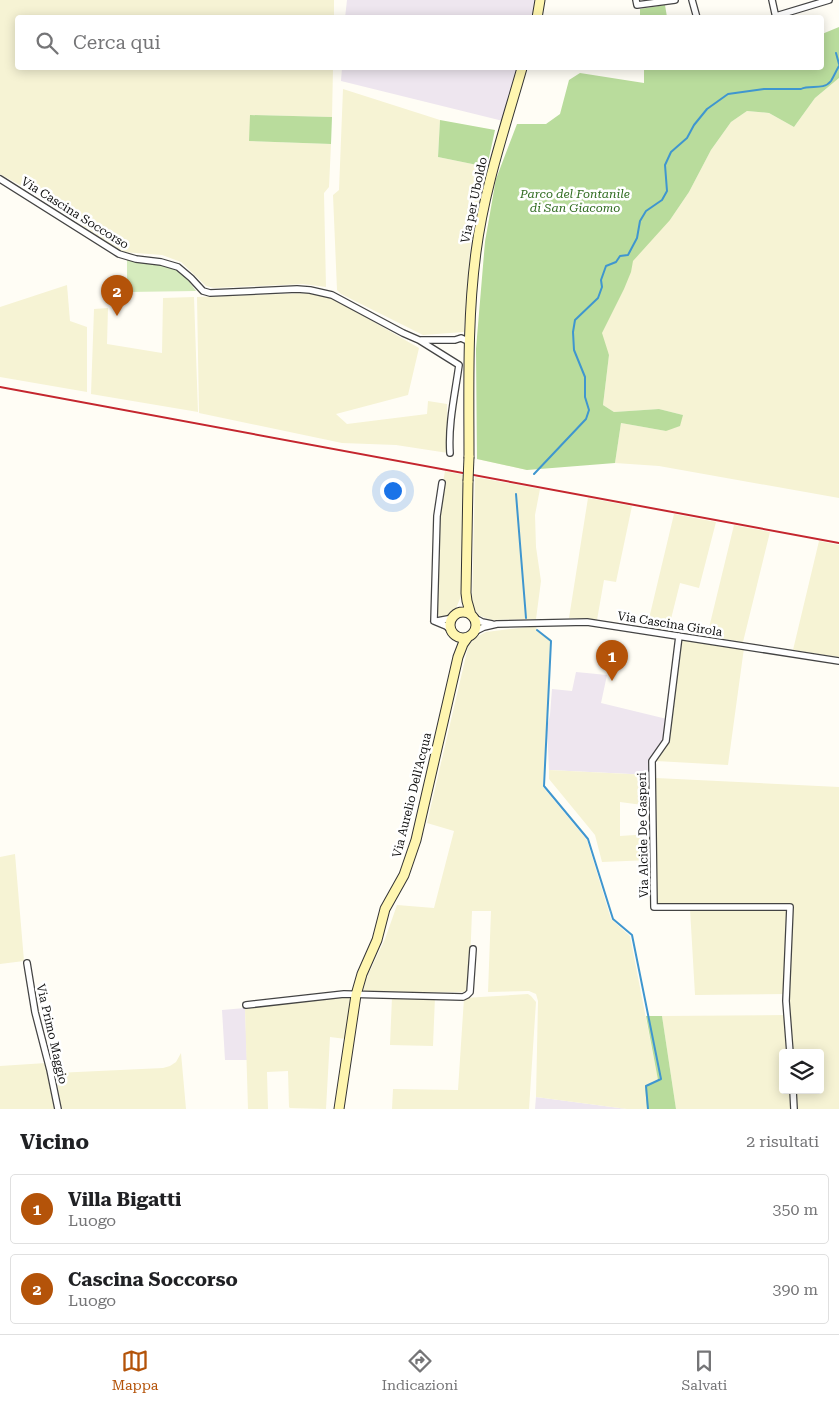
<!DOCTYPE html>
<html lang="it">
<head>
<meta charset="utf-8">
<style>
	:root { --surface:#fff; --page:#f2f2f2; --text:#202124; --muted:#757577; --line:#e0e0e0; --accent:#b45309 }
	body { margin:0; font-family:"Roboto Serif",serif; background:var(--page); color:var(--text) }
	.controls { position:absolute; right:15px; bottom:15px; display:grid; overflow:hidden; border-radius:5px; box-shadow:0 2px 12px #0003 }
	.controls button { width:45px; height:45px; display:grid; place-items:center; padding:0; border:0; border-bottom:1px solid var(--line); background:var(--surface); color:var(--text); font:25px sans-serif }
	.you { position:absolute; left:392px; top:490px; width:18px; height:18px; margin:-12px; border:4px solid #fff; border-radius:50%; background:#1a73e8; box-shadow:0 0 0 8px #1a73e833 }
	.badge { display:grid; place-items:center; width:32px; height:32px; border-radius:50%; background:var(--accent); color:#fff; font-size:16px; font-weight:700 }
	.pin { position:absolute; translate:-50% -41px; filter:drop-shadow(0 1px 2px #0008) }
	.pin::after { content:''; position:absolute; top:26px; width:18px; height:15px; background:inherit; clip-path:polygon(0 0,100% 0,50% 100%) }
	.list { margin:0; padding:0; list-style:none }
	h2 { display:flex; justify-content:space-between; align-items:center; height:65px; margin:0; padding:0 20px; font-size:21px }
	h2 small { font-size:16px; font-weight:400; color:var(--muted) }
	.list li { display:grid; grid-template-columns:32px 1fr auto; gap:15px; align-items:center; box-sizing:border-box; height:70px; margin:0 10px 10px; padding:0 10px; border:1px solid var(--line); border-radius:5px }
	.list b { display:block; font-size:19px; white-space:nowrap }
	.list p { margin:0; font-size:16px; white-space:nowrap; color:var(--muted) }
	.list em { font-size:16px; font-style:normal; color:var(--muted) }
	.icon { flex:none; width:28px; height:28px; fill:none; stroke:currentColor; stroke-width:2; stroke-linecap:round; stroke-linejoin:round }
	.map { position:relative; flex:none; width:839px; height:1109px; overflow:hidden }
	.search { position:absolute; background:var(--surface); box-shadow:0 2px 12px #0003; left:15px; right:15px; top:15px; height:55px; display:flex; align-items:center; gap:12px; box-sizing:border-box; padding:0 18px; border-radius:5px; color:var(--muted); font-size:19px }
	.sheet { height:225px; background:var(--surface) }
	nav { display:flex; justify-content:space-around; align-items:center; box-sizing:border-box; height:70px; border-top:1px solid var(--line); background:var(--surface); font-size:14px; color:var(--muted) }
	nav a { display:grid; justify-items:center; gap:2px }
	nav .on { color:var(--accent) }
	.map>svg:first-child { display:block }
	.industrial { fill:#eee6ef }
	.farmland { fill:#f6f3d4; fill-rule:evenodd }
	.green { fill:#d5ebbd }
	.forest { fill:#b9dc9c }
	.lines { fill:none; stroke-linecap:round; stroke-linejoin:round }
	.stream { stroke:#3f96cf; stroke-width:2 }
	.street-casing { stroke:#444; stroke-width:8 }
	.secondary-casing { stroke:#333; stroke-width:11 }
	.street { stroke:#fff; stroke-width:5.5 }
	.secondary { stroke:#fff6b0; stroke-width:9 }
	.rail { stroke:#c4262e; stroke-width:2 }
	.secondary-bridge-casing { stroke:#333; stroke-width:11; stroke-linecap:butt }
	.secondary-bridge { stroke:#fff6b0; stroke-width:9 }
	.labels { text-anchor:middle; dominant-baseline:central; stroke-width:5; stroke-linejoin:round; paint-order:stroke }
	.park-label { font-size:12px; font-style:italic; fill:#2f6b1f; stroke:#fff }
	.street-label { font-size:12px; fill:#111; stroke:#fff }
</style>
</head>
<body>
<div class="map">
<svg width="839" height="1109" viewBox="0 0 839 1109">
	<rect width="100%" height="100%" fill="#fffdf5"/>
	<path class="industrial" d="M347 0H537L532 17 345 18Z
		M342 68H518L503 121 341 81Z
		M576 672 607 675 601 703 671 720 667 742 656 761V777L652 775 549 770 547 728 550 715 552 689 572 691Z
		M245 1008 247 1060H225L222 1010Z
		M536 1097 627 1109H535Z"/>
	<path class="farmland" d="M0 0H334V17L18 18V68H333L332 117 250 115V141L331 144 329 187 324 193 326 287 303 284 214 288 206 286 181 262 162 255 122 252 34 193 0 174Z
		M839 78V498L659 466 615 463 621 423 666 431 683 415 659 409 614 412 603 405 609 355 543 220 579 421 527 470 477 459 485 242 496 179 498 177 654 221 670 220 689 192 711 150 731 122 747 111 769 113 794 127 815 98Z
		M343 89 440 120 438 157 487 167 471 238 464 332 423 335 341 294 337 290 333 195 339 190Z
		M67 285 70 321 87 327V392L0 377V307Z
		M309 293 324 295 334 299 419 348 408 395 336 414 347 424 427 414 428 401 447 404 448 453 396 445 342 443 199 413 197 297Z
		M194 297 198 412 91 394 94 309 108 308 107 344 162 353 163 298Z
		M445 471 464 475 462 594 454 613 452 616 440 618 438 614 437 518Z
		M475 477 540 489 535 515 536 547 541 581 536 619 492 620 480 616 475 611 472 602Z
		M588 498 632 506 616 582 604 580 597 620 569 618Z
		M674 514 716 522 699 588 680 583 668 631 647 627Z
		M734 525 770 532 743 642 707 636Z
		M819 541 839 545V657L793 650Z
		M536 626 537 630 551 639 543 787 587 840 611 919 630 936 658 1080 645 1086 647 1109H627L536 1097 538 1001 536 994 529 991 488 992 491 911H472L469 992 363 993 366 979 385 939 397 905 434 908 454 831 427 823 468 647 474 638 486 632Z
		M682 638 744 648 728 765 656 761 667 742Z
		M549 770 649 775 650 806 620 802V836L650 834 651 860 602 862 595 835 549 779Z
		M656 778 839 787V1109H676L662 1016 789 1015 788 994 695 995 690 909 657 904ZM783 1053H820V1090H783Z
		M15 854 24 961 0 964V857Z
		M528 994 531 996 536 1002 529 1109H392L393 1089 458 1090 464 998Z
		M333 996 353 997 346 1039 330 1037 326 1109 290 1108 289 1107 288 1071 267 1072 268 1109H248L245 1009 248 1007Z
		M392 997H435L433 1046 390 1045Z
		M181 1053 186 1109H61L56 1073 163 1068 170 1066 176 1062Z
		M46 1063 56 1109H0V1066Z"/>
	<path class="green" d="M127 260C144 261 163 260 177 270 185 275 191 284 196 291L127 292Z"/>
	<path class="forest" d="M665 5 667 17H640V9Z
		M839 27V78L815 98 794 127 769 113 747 111 731 122 711 150 689 192 670 220 633 261 631 272 624 289 602 333 609 355 603 405 614 412 659 409 683 415 680 426 666 431 621 423 615 463 527 470 477 459 476 349 485 242 496 179 517 124H546L560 114 569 80 580 73 644 83V68H822V34Z
		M250 115 332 117 331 144 249 141Z
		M440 120 495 130 487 167 438 157Z
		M646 1016H662L676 1109H647L645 1086 658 1080Z"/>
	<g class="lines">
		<path class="stream" d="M836 53 839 64
			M534 474 586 419 589 410 585 397V377L574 350 573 332 575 320 598 298 602 287 601 280 606 266 616 262 620 256 628 255 637 238 640 221 646 211 662 200 667 191 665 165 671 152 687 138 694 125 707 109 728 94 764 89H801C810 84 823 91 831 81 834 76 836 71 839 66
			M516 494 526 618
			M537 630 551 641 544 786 588 839 613 919 632 935 661 1079 646 1086 648 1109"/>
		<g class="street-casing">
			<path id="street" d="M636 0 637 5 675 0
				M692 0 697 18
				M772 0 776 18
				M776 16 829 0
				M0 179 119 254 136 259 161 262 178 267 191 278 203 291 210 293 297 289 310 290 332 295 403 333 419 340 459 365C455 394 448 424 450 453
				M421 340H455L461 338 470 342
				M473 617 482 622 492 624
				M434 621 437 516 442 483
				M434 621 446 626 453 632
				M437 621 453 618
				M474 632 484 627 497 624 587 622 839 661
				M679 636 666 741 652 761 654 907H790L786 1001 790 1053
				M27 963 35 1012 50 1070 58 1109
				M246 1005 344 994 463 997 467 995 470 992 473 949
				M793 1090 794 1109"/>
		</g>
		<g class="secondary-casing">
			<path id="secondary" d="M537 18 540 0
				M469 457C469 389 467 319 476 252 484 189 505 128 522 68
				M468 481 466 593 467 601 471 615
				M450 625a13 13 0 1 1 26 0a13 13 0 1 1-26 0Z
				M339 1109 356 995 362 974 377 940 385 909 404 875 416 840 458 657 463 644 468 637"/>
		</g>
		<use href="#street" class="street"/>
		<use href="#secondary" class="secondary"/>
		<path class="rail" d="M0 387 839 543"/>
		<g class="secondary-bridge-casing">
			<path id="secondary-bridge" d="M468 481 469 457"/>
		</g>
		<use href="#secondary-bridge" class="secondary-bridge"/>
	</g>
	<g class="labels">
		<g class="park-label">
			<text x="575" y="194">Parco del Fontanile<tspan x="575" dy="14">di San Giacomo</tspan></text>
		</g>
		<g class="street-label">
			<text transform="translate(474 200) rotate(-78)">Via per Uboldo</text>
			<text transform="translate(75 213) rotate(32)">Via Cascina Soccorso</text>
			<text transform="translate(670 624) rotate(9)">Via Cascina Girola</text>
			<text transform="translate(412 795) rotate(-76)">Via Aurelio Dell'Acqua</text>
			<text transform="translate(643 835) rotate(-91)">Via Alcide De Gasperi</text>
			<text transform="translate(52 1034) rotate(77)">Via Primo Maggio</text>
		</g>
	</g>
</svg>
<div class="controls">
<button><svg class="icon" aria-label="layers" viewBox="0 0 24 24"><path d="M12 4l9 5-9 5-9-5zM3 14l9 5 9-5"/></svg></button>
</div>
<div class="you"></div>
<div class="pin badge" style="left:612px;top:681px">1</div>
<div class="pin badge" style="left:117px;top:316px">2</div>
<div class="search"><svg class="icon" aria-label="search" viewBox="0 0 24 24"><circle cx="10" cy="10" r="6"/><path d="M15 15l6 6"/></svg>Cerca qui</div>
</div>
<section class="sheet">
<h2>Vicino<small>2 risultati</small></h2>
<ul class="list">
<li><span class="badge">1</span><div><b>Villa Bigatti</b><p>Luogo</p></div><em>350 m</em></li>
<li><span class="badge">2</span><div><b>Cascina Soccorso</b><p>Luogo</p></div><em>390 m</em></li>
</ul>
</section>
<nav>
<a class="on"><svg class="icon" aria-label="map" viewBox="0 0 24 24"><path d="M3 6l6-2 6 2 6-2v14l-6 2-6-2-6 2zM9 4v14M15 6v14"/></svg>Mappa</a>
<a><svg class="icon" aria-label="directions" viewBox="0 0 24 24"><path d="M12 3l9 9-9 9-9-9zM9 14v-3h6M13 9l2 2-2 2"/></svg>Indicazioni</a>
<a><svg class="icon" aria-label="saved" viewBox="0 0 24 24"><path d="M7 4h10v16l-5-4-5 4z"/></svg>Salvati</a>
</nav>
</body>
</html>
